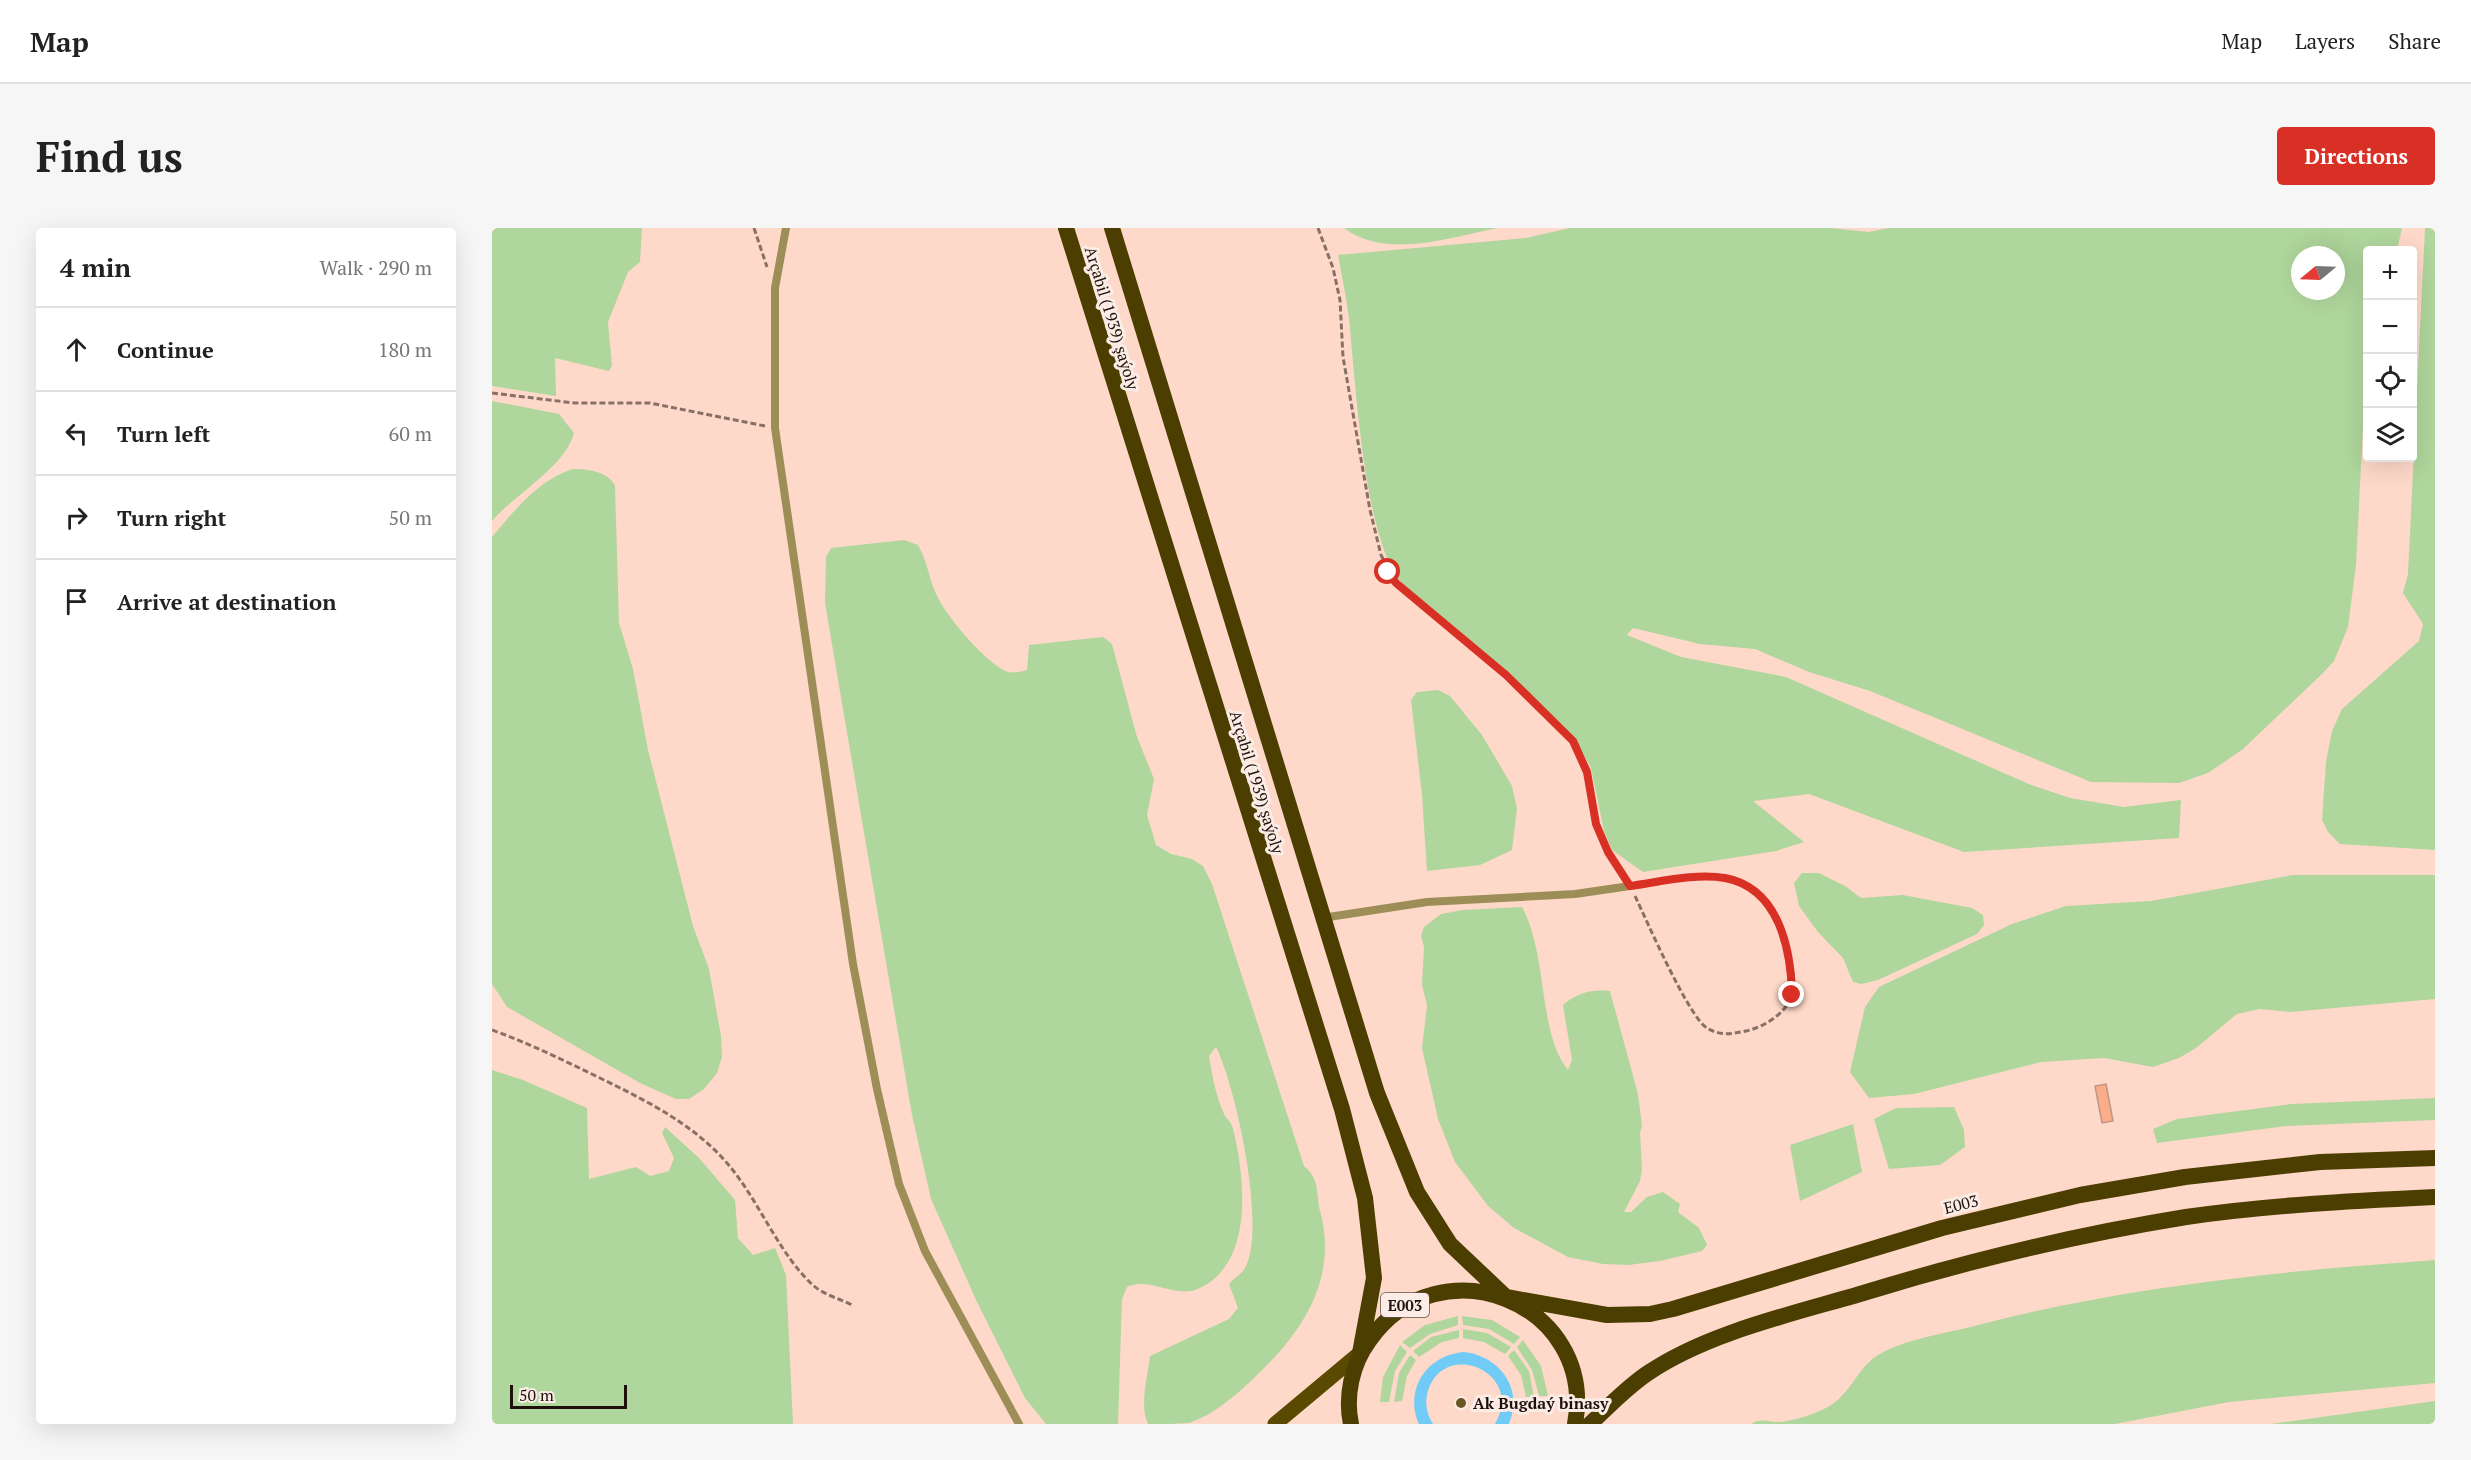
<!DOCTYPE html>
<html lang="en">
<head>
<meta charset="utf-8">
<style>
	:root { --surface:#fff; --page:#f6f6f6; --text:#222; --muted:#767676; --line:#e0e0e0; --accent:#d93025 }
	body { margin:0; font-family:"PT Serif",serif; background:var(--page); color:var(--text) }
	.controls { position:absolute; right:18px; top:18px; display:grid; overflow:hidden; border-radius:6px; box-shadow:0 6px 24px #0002 }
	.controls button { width:54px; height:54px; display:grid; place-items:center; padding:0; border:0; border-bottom:2px solid var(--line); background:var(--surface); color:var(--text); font:30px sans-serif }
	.compass { position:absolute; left:1799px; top:18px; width:54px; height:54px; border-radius:50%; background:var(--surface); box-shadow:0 6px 24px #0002; rotate:251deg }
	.scale { position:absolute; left:18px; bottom:15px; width:117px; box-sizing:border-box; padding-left:6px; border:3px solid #1e110c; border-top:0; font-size:16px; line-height:21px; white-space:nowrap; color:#1e110c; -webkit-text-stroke:4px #fbece5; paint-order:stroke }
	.stop { position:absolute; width:18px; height:18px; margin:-14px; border:4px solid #d93025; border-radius:50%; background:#fff }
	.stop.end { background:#d93025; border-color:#fff; box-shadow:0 2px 6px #0008 }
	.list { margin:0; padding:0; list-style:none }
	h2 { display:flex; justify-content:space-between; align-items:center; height:78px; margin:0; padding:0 24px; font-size:26px }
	h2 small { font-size:20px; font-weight:400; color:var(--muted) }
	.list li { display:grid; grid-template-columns:39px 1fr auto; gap:18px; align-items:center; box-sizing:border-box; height:84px; padding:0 24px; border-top:2px solid var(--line) }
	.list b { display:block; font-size:22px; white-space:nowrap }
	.list em { font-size:20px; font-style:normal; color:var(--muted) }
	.icon { flex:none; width:33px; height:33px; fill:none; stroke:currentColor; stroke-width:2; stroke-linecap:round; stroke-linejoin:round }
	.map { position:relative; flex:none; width:1943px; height:1196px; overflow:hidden; border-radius:6px }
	header { display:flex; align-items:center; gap:36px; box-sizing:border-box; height:84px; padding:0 30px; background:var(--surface); border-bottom:2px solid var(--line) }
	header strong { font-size:28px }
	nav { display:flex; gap:33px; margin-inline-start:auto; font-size:21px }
	.intro { display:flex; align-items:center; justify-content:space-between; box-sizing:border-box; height:144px; padding:0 36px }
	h1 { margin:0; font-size:42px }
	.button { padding:15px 27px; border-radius:6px; background:var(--accent); color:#fff; font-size:21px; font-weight:700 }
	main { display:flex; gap:36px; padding:0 36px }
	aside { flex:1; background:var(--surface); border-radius:6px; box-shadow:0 6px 24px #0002 }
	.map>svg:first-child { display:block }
	.green { fill:#afd69c; fill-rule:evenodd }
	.water { fill:#71cbf7 }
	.building { fill:#fcac88; stroke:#ba9888; stroke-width:1.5 }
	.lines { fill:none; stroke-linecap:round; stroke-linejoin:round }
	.path { stroke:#897066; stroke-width:3; stroke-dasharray:6 3; stroke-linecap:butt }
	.service { stroke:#9d8e58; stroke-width:8 }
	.primary { stroke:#5a4900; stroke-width:15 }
	.trunk { stroke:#4c3e00; stroke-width:16 }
	.route { stroke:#d93025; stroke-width:8 }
	.poi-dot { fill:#6c5525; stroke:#fbece5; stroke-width:2 }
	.labels { text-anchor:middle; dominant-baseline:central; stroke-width:6; stroke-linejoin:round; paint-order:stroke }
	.shield { fill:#fbece5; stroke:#60534d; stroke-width:1.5 }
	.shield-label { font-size:15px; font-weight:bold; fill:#1e110c }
	.street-label { font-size:16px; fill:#1e110c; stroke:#fbece5 }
	.poi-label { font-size:16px; font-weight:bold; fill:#1e110c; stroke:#fbece5; text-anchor:start }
</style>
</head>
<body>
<header>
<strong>Map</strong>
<nav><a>Map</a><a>Layers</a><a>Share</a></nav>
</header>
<div class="intro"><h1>Find us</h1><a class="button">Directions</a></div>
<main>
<aside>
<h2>4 min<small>Walk · 290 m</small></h2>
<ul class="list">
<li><svg class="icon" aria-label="ahead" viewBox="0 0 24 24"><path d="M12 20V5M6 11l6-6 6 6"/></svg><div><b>Continue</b></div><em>180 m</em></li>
<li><svg class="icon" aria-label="left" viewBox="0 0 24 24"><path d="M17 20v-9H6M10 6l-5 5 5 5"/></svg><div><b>Turn left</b></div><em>60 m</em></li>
<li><svg class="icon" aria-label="right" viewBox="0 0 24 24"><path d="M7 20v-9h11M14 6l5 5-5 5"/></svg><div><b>Turn right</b></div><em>50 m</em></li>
<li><svg class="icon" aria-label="arrive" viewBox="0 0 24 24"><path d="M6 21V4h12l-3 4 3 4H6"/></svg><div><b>Arrive at destination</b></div></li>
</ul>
</aside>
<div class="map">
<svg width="1943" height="1196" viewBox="0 0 1943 1196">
	<rect width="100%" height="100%" fill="#fed9c9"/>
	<path class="green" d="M0 0H150L148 34 136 44 116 94 120 138 117 143 63 130 64 168 0 158Z
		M852 0H1006C959 9 894 32 852 0Z
		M1078 0H1339L1376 4 1397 0H1910L1905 22H1876L1875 118 1864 337 1856 399 1842 433 1831 445 1751 521 1716 545 1687 555 1599 554 1378 463 1317 444 1263 421 1208 416 1141 400 1135 407 1189 429 1294 449 1539 557 1578 570 1632 579 1689 572 1687 610 1472 624 1317 566 1261 573 1312 614 1284 623 1151 644 1120 622 1112 603 1099 540 1083 511 1013 442 911 356C872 317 863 148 857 90 854 69 850 48 846 27L1034 10ZM1808 27H1844V63H1808Z
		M1933 0H1943V622L1848 616 1836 604 1830 592 1834 534 1840 503 1850 481 1927 413 1931 396 1911 365 1916 346Z
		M0 173 67 186 82 205C74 238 22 267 0 293Z
		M81 241C95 241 116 243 123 258L127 395 141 441 156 522 201 698 217 741 229 808 230 829 225 845 212 861 197 871H184L148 855 15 779 0 756V309C22 283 47 251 81 241Z
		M412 312 426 317C436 334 437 353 446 370 457 391 488 427 508 440 516 446 525 445 535 442L537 417 611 409 620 416 645 509 662 551 655 587 664 617 679 626 700 631 711 638 720 656 812 938C828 951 824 965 828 983 847 1052 809 1106 761 1151 743 1168 721 1187 697 1195 686 1196 668 1196 656 1196 647 1177 656 1148 658 1128L737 1091 746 1080 737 1056C741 1051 750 1046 753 1040 775 1001 744 859 724 819L717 828C720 847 724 868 732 886 734 891 740 894 741 901 753 949 762 1032 710 1059 684 1073 659 1048 635 1059L630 1071 626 1196H554L533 1170 485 1074 439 971 420 887 333 375 334 329 339 320Z
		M946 462 958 468 990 507 1020 558 1025 581 1020 622 988 637 935 643 930 567 919 472 925 464Z
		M1310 645H1327L1353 658 1369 670 1411 667 1480 680 1491 687 1492 697 1485 706 1386 752 1369 756 1361 754 1351 730 1326 704 1307 678 1302 655Z
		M1801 647H1943V771L1798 784 1768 781 1745 786 1704 820 1687 830 1661 839 1612 830 1549 834 1422 866 1377 870 1358 844 1373 779 1387 759 1520 696 1574 678 1659 673Z
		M1030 679C1056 726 1046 806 1076 842L1080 832 1071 777C1085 765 1099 761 1118 763L1146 866 1150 898 1148 905 1150 941 1148 953 1132 984H1139L1155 969 1171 964 1188 976 1186 984 1207 1000 1215 1017 1210 1023 1168 1033 1136 1037 1111 1036 1076 1029 1022 1000 996 978 963 934 946 891 930 820 935 777 930 757 932 719 929 708 932 699 949 686 971 682Z
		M0 842 31 852 95 880 97 951 144 939 158 948 177 943 182 930 170 905 173 899 207 930 243 972 246 1010 261 1027 283 1020 294 1047 301 1196H0Z
		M1943 870V892L1794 898 1665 915 1661 901 1685 891 1799 876Z
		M1462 879 1472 902 1473 919 1448 937 1397 941 1382 891 1404 880Z
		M1361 896 1370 944 1308 973 1298 917Z
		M1943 1032V1155L1737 1174 1623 1196H1259C1270 1189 1277 1195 1289 1194 1304 1192 1323 1186 1336 1179 1359 1166 1365 1140 1386 1127 1415 1110 1453 1106 1486 1097 1635 1058 1790 1043 1943 1032Z
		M966 1088V1097L938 1106 918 1120 910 1114 933 1097Z
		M970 1088 1000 1092 1028 1109 1022 1116 997 1101 971 1097Z
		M971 1101 995 1105 1019 1119 1013 1126 992 1114 971 1110Z
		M967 1102V1110L950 1114 927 1129 921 1123 939 1109Z
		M1031 1112 1049 1138 1056 1168H1047L1040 1142 1025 1119Z
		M908 1117 915 1124 903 1143 897 1174H888L891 1149Z
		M1022 1122 1037 1143 1042 1169H1034L1029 1147 1016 1128Z
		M918 1127 924 1132 915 1148 910 1173 902 1174 907 1145Z
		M1943 1173V1196H1779Z"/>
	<path class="water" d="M972 1124C1008 1128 1032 1161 1017 1196H1003C1033 1146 956 1111 937 1160 932 1172 934 1185 941 1196H927C912 1161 935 1127 972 1124Z"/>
	<path class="building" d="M1614 856 1621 893 1610 895 1603 858Z"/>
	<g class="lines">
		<path class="path" d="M262 0 275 39
			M826 0 841 40 848 72 851 129 878 282 889 327 904 355 1014 447 1081 513 1095 544 1104 596 1130 647
			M0 165 82 175H158L273 198
			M1143 668C1155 693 1196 788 1215 800 1228 808 1240 806 1254 803 1272 799 1293 786 1300 768 1308 744 1287 689 1271 670 1263 660 1248 654 1235 650 1209 644 1176 653 1149 657
			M0 802C39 816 75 834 112 852 157 874 202 897 235 935 267 972 287 1027 322 1058 332 1067 349 1071 362 1078"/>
		<path class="service" d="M294 0 283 60V200L361 736 385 861 407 956 433 1023 527 1196
			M830 690 935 674 1083 666 1138 658"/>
		<path class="primary" d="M783 1196 868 1125"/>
		<path class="trunk" d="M574 0 850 881 873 970 882 1050 868 1125
			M620 0 885 865 925 964 958 1016 1014 1069 1115 1087 1158 1086 1181 1081 1450 1000 1588 967 1693 949 1828 934 1943 930
			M859 1196C853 1168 860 1136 877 1113 947 1012 1105 1075 1083 1196
			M1098 1196C1117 1178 1135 1159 1156 1145 1215 1105 1300 1086 1368 1066 1475 1033 1583 1007 1694 989 1777 977 1860 973 1943 969"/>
	</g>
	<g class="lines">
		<path class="route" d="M896 344 904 355 1014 447 1081 513 1095 544 1104 596 1116 624 1138 658C1168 654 1203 645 1233 650 1287 660 1299 721 1300 767"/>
	</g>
	<circle class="poi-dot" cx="969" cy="1175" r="6"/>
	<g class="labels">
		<rect class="shield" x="889" y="1065" width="48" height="24" rx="4.5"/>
		<g class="shield-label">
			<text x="913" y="1077">E003</text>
		</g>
		<g class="street-label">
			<text transform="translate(620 90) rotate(73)">Arçabil (1939) şaýoly</text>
			<text transform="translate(765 554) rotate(73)">Arçabil (1939) şaýoly</text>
			<text transform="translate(1469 976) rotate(-14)">E003</text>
		</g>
		<g class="poi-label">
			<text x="981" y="1175">Ak Bugdaý binasy</text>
		</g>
	</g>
</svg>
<div class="controls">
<button>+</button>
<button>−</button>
<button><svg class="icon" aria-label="locate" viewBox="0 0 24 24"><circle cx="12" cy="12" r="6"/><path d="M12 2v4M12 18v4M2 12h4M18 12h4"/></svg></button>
<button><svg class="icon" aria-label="layers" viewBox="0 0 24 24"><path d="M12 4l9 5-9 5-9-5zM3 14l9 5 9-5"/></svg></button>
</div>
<svg class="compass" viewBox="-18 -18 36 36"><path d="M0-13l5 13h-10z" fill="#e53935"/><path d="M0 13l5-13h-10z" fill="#767676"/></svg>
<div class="scale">50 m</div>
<div class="stop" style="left:896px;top:344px"></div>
<div class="stop end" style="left:1300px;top:767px"></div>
</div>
</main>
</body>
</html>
